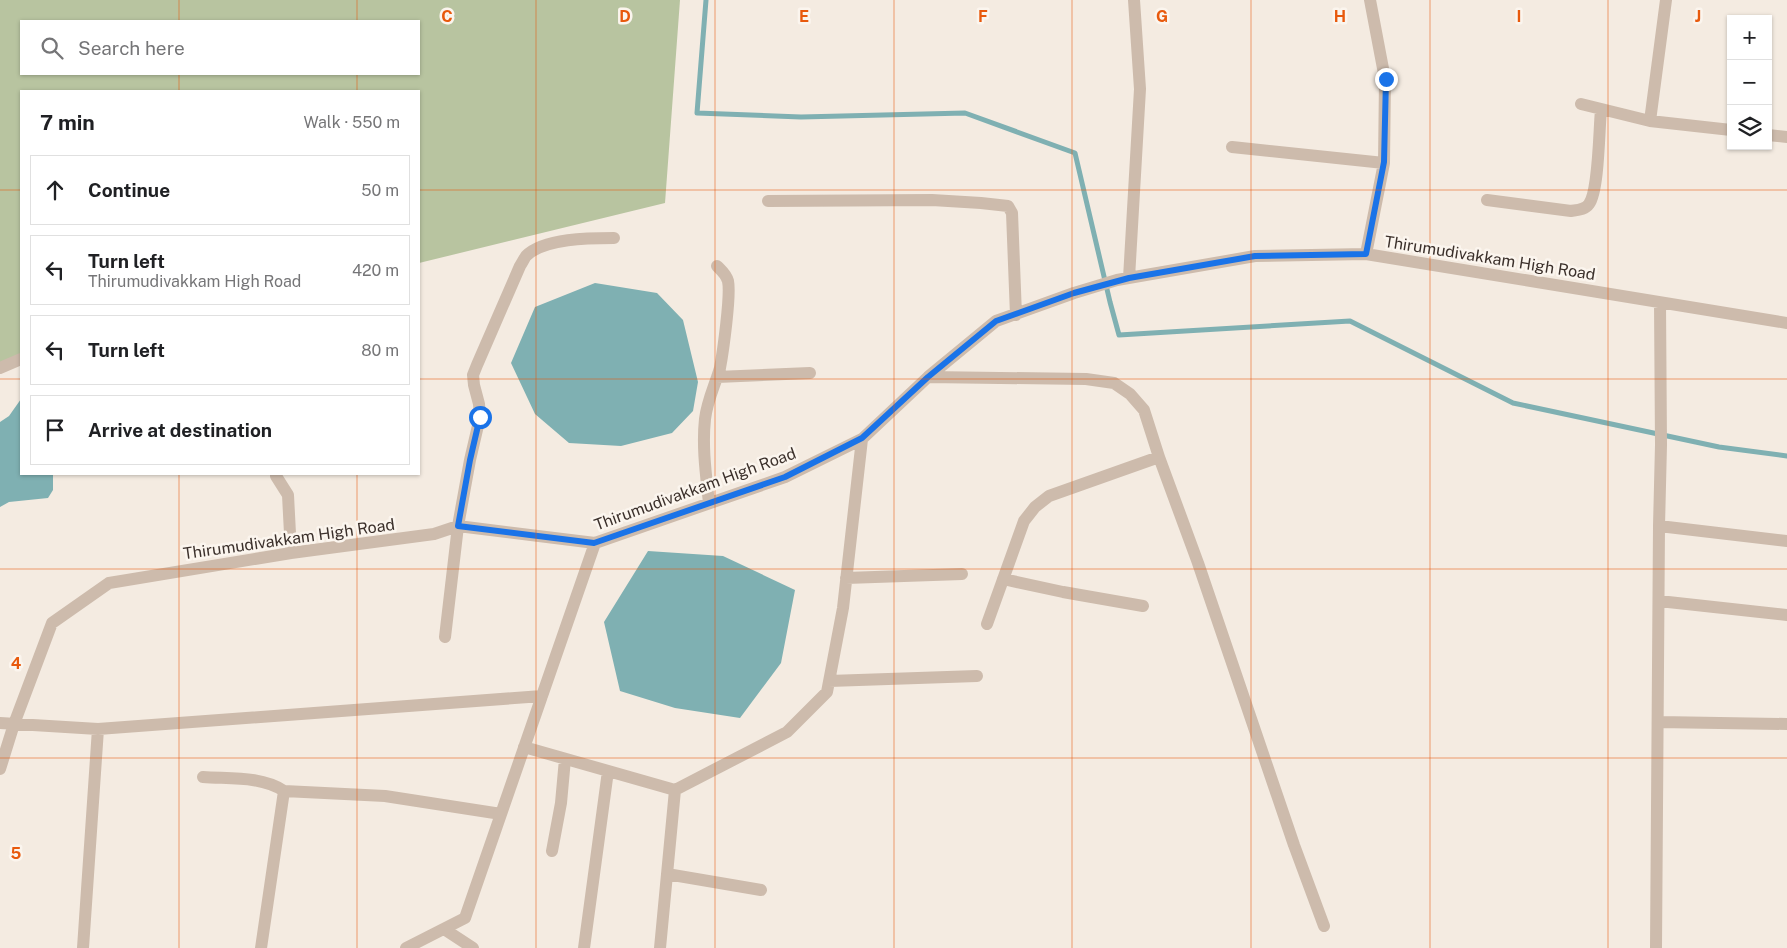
<!DOCTYPE html>
<html lang="en">
<head>
<meta charset="utf-8">
<style>
	:root { --surface:#fff; --page:#f2f2f2; --text:#202124; --muted:#757577; --line:#e0e0e0 }
	body { margin:0; font-family:"Public Sans",sans-serif; background:var(--page); color:var(--text) }
	.controls { position:absolute; right:15px; top:15px; display:grid; overflow:hidden; border-radius:0px; box-shadow:0 1px 4px #0004 }
	.controls button { width:45px; height:45px; display:grid; place-items:center; padding:0; border:0; border-bottom:1px solid var(--line); background:var(--surface); color:var(--text); font:25px sans-serif }
	.stop { position:absolute; width:15px; height:15px; margin:-11px; border:4px solid #1a73e8; border-radius:50%; background:#fff }
	.stop.end { background:#1a73e8; border-color:#fff; box-shadow:0 1px 5px #0008 }
	.list { margin:0; padding:0; list-style:none }
	h2 { display:flex; justify-content:space-between; align-items:center; height:65px; margin:0; padding:0 20px; font-size:21px }
	h2 small { font-size:16px; font-weight:400; color:var(--muted) }
	.list li { display:grid; grid-template-columns:32px 1fr auto; gap:15px; align-items:center; box-sizing:border-box; height:70px; margin:0 10px 10px; padding:0 10px; border:1px solid var(--line); border-radius:0px }
	.list b { display:block; font-size:19px; white-space:nowrap }
	.list p { margin:0; font-size:16px; white-space:nowrap; color:var(--muted) }
	.list em { font-size:16px; font-style:normal; color:var(--muted) }
	.icon { flex:none; width:28px; height:28px; fill:none; stroke:currentColor; stroke-width:2; stroke-linecap:round; stroke-linejoin:round }
	.map { position:relative; flex:none; width:1787px; height:948px; overflow:hidden }
	.search { position:absolute; background:var(--surface); box-shadow:0 1px 4px #0004; left:20px; top:20px; width:400px; height:55px; display:flex; align-items:center; gap:12px; box-sizing:border-box; padding:0 18px; border-radius:0px; color:var(--muted); font-size:19px }
	.panel { position:absolute; background:var(--surface); box-shadow:0 1px 4px #0004; left:20px; top:90px; width:400px; height:385px; border-radius:0px }
	.map>svg:first-child { display:block }
	.green { fill:#b8c4a0; fill-rule:evenodd }
	.water { fill:#7fb0b2 }
	.lines { fill:none; stroke-linecap:round; stroke-linejoin:round }
	.stream { stroke:#7fb0b2; stroke-width:5 }
	.minor { stroke:#cdbbac; stroke-width:12 }
	.route { stroke:#1a73e8; stroke-width:6 }
	.grid { fill:none; stroke:#e8590c; stroke-width:1; stroke-opacity:0.55 }
	.labels { text-anchor:middle; dominant-baseline:central; stroke-width:5; stroke-linejoin:round; paint-order:stroke }
	.street-label { font-size:16px; fill:#3b302b; stroke:#fbf5ee }
	.grid-label { font-size:16px; text-anchor:middle; font-weight:bold; fill:#e8590c; stroke:#fbf5ee; stroke-width:5; stroke-linejoin:round; paint-order:stroke }
</style>
</head>
<body>
<div class="map">
<svg width="1787" height="948" viewBox="0 0 1787 948">
	<rect width="100%" height="100%" fill="#f4ebe1"/>
	<path class="green" d="M0 0H680L665 203 419 263V91H21V360L0 366ZM21 21H419V74H21Z"/>
	<path class="water" d="M595 283 657 293 683 320 698 382 693 411 672 433 621 446 569 443 535 414 511 363 535 307Z
		M21 399V474H53V490L48 498 9 502 0 507V422L9 416Z
		M648 551 723 556 795 590 781 663 740 718 675 708 620 691 604 622Z"/>
	<g class="lines">
		<path class="stream" d="M706 0 697 113 801 117 965 113 1075 153 1110 302 1119 335 1350 321 1513 403 1719 447 1787 456"/>
		<path class="minor" d="M1581 104 1650 121 1731 130
			M1650 121 1666 0
			M1768 135 1787 137
			M1232 147 1384 163
			M1487 200 1571 211C1577 210 1585 210 1589 204 1599 191 1599 128 1601 110
			M768 201 932 200 981 203 1008 206 1012 213 1016 315
			M1366 254 1384 163 1385 79 1370 0
			M1129 278 1140 89 1134 0
			M0 368 21 359
			M717 377 810 373
			M928 377 1086 379 1114 383 1130 394 1144 410 1159 457 1198 563 1294 845 1324 926
			M276 476 288 495 291 553
			M709 503C706 475 702 447 705 419 707 401 715 385 720 368 723 352 731 295 728 281 726 274 722 271 717 266
			M1659 526 1787 541
			M846 578 962 574
			M1003 579 1063 592 1143 606
			M1659 601 1787 615
			M987 624 1024 521 1035 507 1049 496 1159 457
			M445 637 458 526 470 460 480 417 479 404 474 385 473 375 477 365 520 266C522 263 524 259 526 256 544 238 590 238 614 238
			M829 681 977 676
			M1659 722 1787 724
			M0 723 98 729 83 948
			M98 729 542 696
			M524 747 675 790 660 948
			M0 769 14 724 52 623 109 583 291 553 434 534 458 526 595 543 785 477 862 439 928 377 996 321 1074 293 1117 280 1255 256 1366 254 1787 323
			M203 777C230 779 261 776 284 791
			M675 790 787 732 827 692 843 608 862 439
			M552 851 561 803 565 759
			M667 874 761 890
			M444 929 473 948
			M261 948 284 791 385 796 501 814
			M406 948 465 918 595 543
			M584 948 608 771
			M1656 948 1659 526 1661 445 1660 303"/>
	</g>
	<g class="lines">
		<path class="route" d="M480 417 470 460 458 526 594 543 785 477 862 438 928 377 996 321 1074 293 1129 278 1255 256 1366 254 1384 162 1386 79"/>
	</g>
	<path class="grid" d="M179 0V21M357 0V21M536 0V948M715 0V948M894 0V948M1072 0V948M1251 0V948M1430 0V948M1608 0V948M179 74V91M357 74V91M0 190H21M419 190H1787M0 379H21M419 379H1787M179 474V948M357 474V948M0 569H1787M0 758H1787"/>
	<g class="labels">
		<g class="street-label">
			<text transform="translate(1490 258) rotate(9)">Thirumudivakkam High Road</text>
			<text transform="translate(695 489) rotate(-20)">Thirumudivakkam High Road</text>
			<text transform="translate(289 539) rotate(-8)">Thirumudivakkam High Road</text>
		</g>
	</g>
	<g class="grid-label">
		<text x="447" y="22">C</text>
		<text x="625" y="22">D</text>
		<text x="804" y="22">E</text>
		<text x="983" y="22">F</text>
		<text x="1162" y="22">G</text>
		<text x="1340" y="22">H</text>
		<text x="1519" y="22">I</text>
		<text x="1698" y="22">J</text>
		<text x="16" y="669">4</text>
		<text x="16" y="859">5</text>
	</g>
</svg>
<div class="controls">
<button>+</button>
<button>−</button>
<button><svg class="icon" aria-label="layers" viewBox="0 0 24 24"><path d="M12 4l9 5-9 5-9-5zM3 14l9 5 9-5"/></svg></button>
</div>
<div class="stop" style="left:480px;top:417px"></div>
<div class="stop end" style="left:1386px;top:79px"></div>
<div class="search"><svg class="icon" aria-label="search" viewBox="0 0 24 24"><circle cx="10" cy="10" r="6"/><path d="M15 15l6 6"/></svg>Search here</div>
<section class="panel">
<h2>7 min<small>Walk · 550 m</small></h2>
<ul class="list">
<li><svg class="icon" aria-label="ahead" viewBox="0 0 24 24"><path d="M12 20V5M6 11l6-6 6 6"/></svg><div><b>Continue</b></div><em>50 m</em></li>
<li><svg class="icon" aria-label="left" viewBox="0 0 24 24"><path d="M17 20v-9H6M10 6l-5 5 5 5"/></svg><div><b>Turn left</b><p>Thirumudivakkam High Road</p></div><em>420 m</em></li>
<li><svg class="icon" aria-label="left" viewBox="0 0 24 24"><path d="M17 20v-9H6M10 6l-5 5 5 5"/></svg><div><b>Turn left</b></div><em>80 m</em></li>
<li><svg class="icon" aria-label="arrive" viewBox="0 0 24 24"><path d="M6 21V4h12l-3 4 3 4H6"/></svg><div><b>Arrive at destination</b></div></li>
</ul>
</section>
</div>
</body>
</html>
